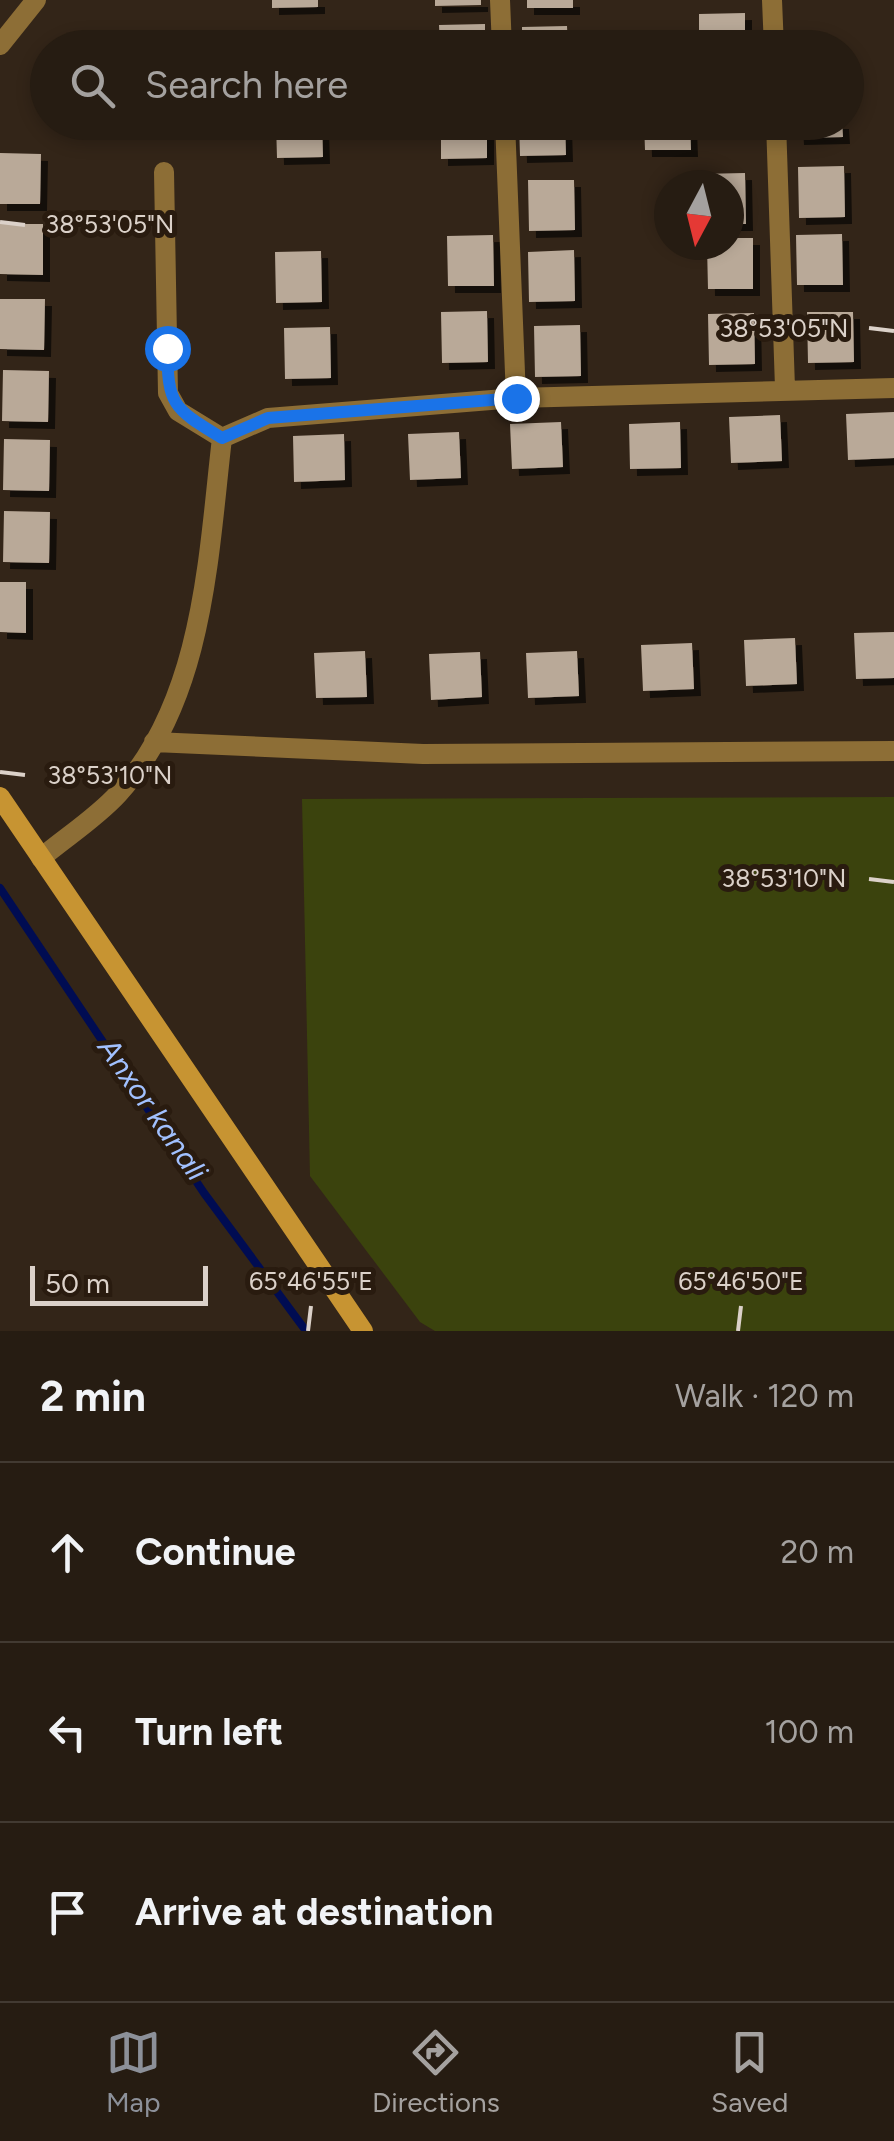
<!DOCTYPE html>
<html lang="en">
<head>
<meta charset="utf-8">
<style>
	:root { --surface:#261c12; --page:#322920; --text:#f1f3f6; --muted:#a4a19f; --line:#423a32; --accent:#8c9099 }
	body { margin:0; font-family:Figtree,sans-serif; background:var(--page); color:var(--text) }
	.compass { position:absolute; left:654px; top:170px; width:90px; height:90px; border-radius:50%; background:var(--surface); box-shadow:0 5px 15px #0003; rotate:187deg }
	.scale { position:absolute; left:30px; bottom:25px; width:178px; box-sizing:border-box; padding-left:10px; border:5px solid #dbd1c9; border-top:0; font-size:28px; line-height:35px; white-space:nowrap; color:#dbd1c9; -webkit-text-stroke:8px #291b0f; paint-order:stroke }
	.stop { position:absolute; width:30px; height:30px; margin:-22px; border:8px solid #1a73e8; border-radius:50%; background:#fff }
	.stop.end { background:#1a73e8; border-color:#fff; box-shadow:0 2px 10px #0008 }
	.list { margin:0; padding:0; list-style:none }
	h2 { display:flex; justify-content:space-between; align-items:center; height:130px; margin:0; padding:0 40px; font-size:42px }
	h2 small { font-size:32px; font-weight:400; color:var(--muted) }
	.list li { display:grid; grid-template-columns:65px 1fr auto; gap:30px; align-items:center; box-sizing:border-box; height:180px; padding:0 40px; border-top:2px solid var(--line) }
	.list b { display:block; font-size:38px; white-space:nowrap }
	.list em { font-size:32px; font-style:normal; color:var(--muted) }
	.icon { flex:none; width:55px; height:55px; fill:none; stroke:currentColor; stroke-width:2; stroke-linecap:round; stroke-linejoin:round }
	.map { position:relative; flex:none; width:894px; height:1331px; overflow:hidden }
	.search { position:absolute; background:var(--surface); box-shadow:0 5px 15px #0003; left:30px; right:30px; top:30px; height:110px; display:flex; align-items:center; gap:25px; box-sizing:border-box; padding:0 35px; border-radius:55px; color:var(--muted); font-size:38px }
	.sheet { height:670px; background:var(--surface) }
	nav { display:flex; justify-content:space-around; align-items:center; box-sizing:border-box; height:140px; border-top:2px solid var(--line); background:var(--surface); font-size:28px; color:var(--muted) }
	nav a { display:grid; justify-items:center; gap:5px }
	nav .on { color:var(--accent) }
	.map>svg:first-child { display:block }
	.green { fill:#3b430d }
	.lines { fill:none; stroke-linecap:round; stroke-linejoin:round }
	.stream { stroke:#000c52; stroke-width:8 }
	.building { fill:#b9a998; filter:url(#shadow) }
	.street { stroke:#8d6e36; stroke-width:20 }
	.secondary { stroke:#c79432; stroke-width:20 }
	.route { stroke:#1a73e8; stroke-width:12 }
	.ticks { fill:none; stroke:#dbd1c9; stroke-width:4 }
	.labels { text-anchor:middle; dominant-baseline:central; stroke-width:10; stroke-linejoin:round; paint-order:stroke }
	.water-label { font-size:30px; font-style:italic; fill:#a1c0fe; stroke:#291b0f }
	.ticks-label { font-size:25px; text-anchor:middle; fill:#dbd1c9; stroke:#291b0f; stroke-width:10; stroke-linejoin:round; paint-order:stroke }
</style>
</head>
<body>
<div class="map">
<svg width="894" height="1331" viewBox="0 0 894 1331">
	<defs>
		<filter id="shadow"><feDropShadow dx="7" dy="7" stdDeviation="0" flood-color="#0009"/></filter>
	</defs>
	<rect width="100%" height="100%" fill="#332518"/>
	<path class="green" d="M894 797V1331H435L420 1322 310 1176 302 799Z"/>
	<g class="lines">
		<path class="stream" d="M0 888 204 1193 306 1331"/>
	</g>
	<path class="building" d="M272 0H318V7L272 8Z
		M435 0H481V5L435 6Z
		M527 0H573V8H527Z
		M745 13V48H699V14Z
		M485 24V48H440L439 25Z
		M567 26 568 48H522V27Z
		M325 34V48H279V35Z
		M276 122H322L323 157 277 158Z
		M441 122H487V158L441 159Z
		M519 122H565L566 155 520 156Z
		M644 122H690L691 150H645Z
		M796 122H842L843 137 797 138Z
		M0 153 41 154 40 204H0Z
		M844 166 845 217 799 218 798 167Z
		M745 173 746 224H729V185H699V174Z
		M528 180H574L575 230 529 231Z
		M0 224H43V275L0 274Z
		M842 234 843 285H797L796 235Z
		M493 235 494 286H448L447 236Z
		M729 238H753V289H708L707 245H729Z
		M574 250 575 301 529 302 528 252Z
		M321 251 322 302 276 303 275 252Z
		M0 299H45L44 350 0 349Z
		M487 311 488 362 442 363 441 312Z
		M807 312H853L854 362 808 363Z
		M754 313 755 364 709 365 708 314Z
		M580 325 581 376 535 377 534 326Z
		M330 327 331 378 285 379 284 328Z
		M3 370 49 371 48 422 2 421Z
		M894 412V458L848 460 846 414Z
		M780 415 782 461 731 463 729 417Z
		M561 422 563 467 512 469 510 424Z
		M680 422 681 468 630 469 629 424Z
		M459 432 461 478 410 480 408 434Z
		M344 434 345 480 294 482 293 436Z
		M4 439 50 440 49 491 3 490Z
		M4 511 50 512 49 563 3 562Z
		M0 582H26V633L0 632Z
		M894 632V678L856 679 854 633Z
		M795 638 797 684 746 686 744 640Z
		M692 643 694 689 643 691 641 645Z
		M365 651 367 697 316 698 314 653Z
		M577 651 579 696 528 698 526 653Z
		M480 652 482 697 431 700 429 654Z"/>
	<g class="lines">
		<path class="street" d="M500 0 502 48
			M772 0 774 48
			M0 45 36 0
			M505 122 516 398
			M776 122 785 388
			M164 172 168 393 178 411 222 438 268 418 516 398 894 388
			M154 742 423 754 894 751
			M41 858C66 837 96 818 118 794 204 699 208 558 222 438"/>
		<path class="secondary" d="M0 797 363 1331"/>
	</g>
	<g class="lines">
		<path class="route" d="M167 348C168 406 173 408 222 438L268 418 516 398"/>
	</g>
	<path class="ticks" d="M0 222 25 225M869 328 894 331M0 772 25 775M869 879 894 882M308 1331 311 1306M738 1331 741 1306"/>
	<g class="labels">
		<g class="water-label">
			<text transform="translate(153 1109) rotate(55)">Anxor kanali</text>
		</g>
	</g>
	<g class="ticks-label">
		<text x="110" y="233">38°53'05"N</text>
		<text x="784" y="337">38°53'05"N</text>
		<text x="110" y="784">38°53'10"N</text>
		<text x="784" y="887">38°53'10"N</text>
		<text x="311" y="1290">65°46'55"E</text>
		<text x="741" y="1290">65°46'50"E</text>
	</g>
</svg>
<svg class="compass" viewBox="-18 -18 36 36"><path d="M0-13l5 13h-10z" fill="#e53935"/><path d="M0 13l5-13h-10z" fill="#a4a19f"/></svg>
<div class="scale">50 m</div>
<div class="stop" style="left:167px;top:348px"></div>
<div class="stop end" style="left:516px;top:398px"></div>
<div class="search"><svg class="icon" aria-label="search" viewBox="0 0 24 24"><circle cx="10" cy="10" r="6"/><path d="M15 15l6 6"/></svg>Search here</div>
</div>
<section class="sheet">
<h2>2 min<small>Walk · 120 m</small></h2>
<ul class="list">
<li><svg class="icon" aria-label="ahead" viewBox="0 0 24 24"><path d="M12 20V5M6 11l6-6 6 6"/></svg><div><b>Continue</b></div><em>20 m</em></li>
<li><svg class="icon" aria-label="left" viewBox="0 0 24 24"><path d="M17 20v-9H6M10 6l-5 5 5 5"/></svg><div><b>Turn left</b></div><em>100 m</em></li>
<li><svg class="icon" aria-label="arrive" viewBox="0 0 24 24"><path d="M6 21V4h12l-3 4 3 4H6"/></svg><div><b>Arrive at destination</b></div></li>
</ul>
</section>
<nav>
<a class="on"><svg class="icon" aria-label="map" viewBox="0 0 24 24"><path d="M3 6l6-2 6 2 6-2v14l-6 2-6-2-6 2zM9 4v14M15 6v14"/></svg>Map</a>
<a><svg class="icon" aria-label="directions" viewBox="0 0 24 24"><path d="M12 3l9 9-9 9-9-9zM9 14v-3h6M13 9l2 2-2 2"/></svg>Directions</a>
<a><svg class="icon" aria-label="saved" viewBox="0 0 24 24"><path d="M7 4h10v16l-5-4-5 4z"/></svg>Saved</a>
</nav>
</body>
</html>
